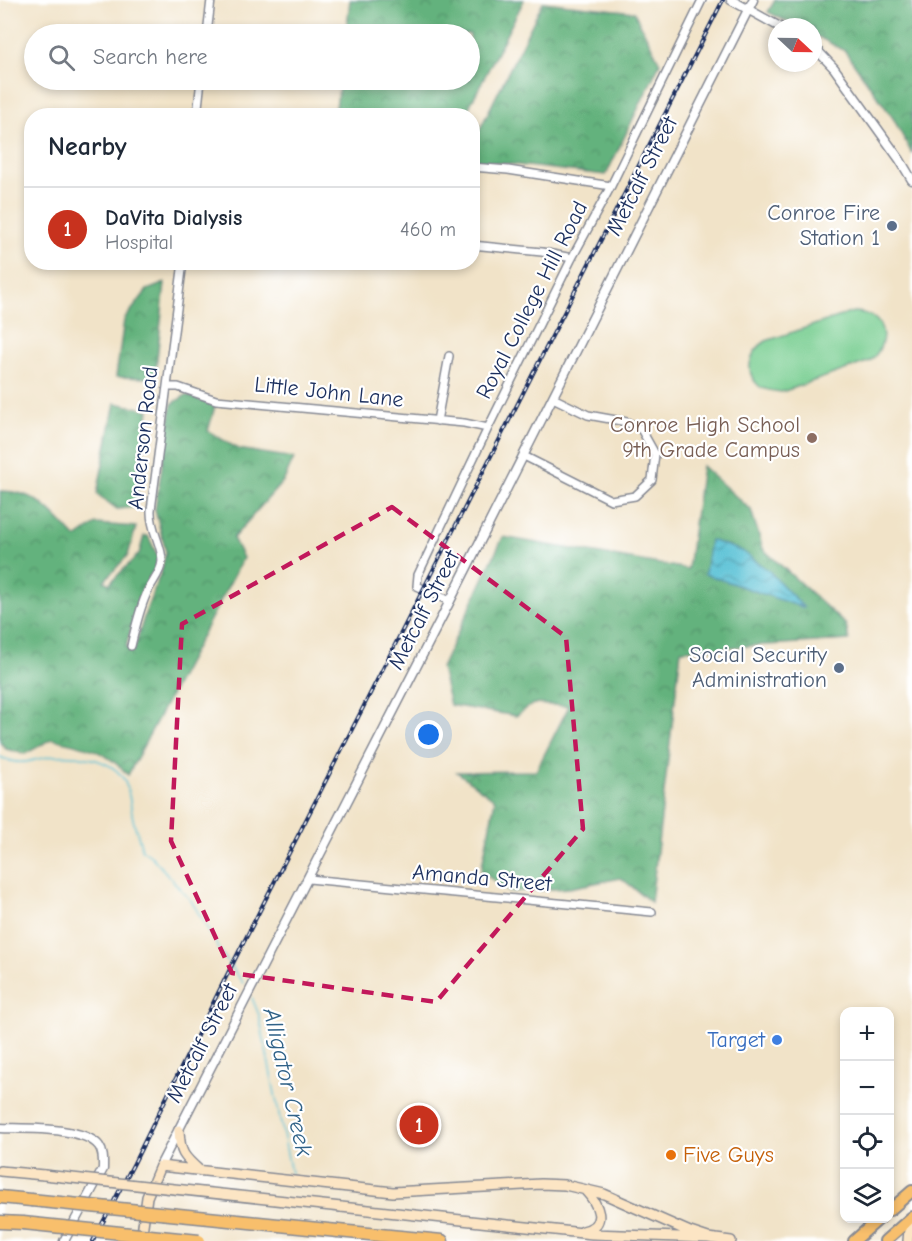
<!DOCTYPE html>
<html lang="en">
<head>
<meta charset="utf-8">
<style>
	:root { --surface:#fff; --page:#f2f2f3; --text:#1f2937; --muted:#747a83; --line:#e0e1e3; --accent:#c8321e }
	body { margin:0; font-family:"Comic Neue",sans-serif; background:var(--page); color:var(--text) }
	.controls { position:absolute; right:18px; bottom:18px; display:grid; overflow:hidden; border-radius:12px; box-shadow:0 3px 9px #0003 }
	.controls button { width:54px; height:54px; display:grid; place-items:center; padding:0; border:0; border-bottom:2px solid var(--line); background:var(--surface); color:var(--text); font:30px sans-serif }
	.compass { position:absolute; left:768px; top:18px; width:54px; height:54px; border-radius:50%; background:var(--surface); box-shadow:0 3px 9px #0003; rotate:112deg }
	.you { position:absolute; left:429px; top:735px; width:21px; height:21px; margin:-15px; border:4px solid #fff; border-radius:50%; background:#1a73e8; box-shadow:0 0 0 9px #1a73e833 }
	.badge { display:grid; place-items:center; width:39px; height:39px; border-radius:50%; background:var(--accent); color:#fff; font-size:20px; font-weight:700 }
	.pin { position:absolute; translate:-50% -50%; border:3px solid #fff; box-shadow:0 2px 6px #0006 }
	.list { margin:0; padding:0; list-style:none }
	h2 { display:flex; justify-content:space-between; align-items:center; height:78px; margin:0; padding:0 24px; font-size:26px }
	h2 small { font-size:20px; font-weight:400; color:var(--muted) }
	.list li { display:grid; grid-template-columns:39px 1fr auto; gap:18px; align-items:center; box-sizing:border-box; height:84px; padding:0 24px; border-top:2px solid var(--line) }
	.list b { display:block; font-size:22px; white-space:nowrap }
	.list p { margin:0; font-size:20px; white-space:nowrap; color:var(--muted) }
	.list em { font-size:20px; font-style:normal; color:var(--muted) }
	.icon { flex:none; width:33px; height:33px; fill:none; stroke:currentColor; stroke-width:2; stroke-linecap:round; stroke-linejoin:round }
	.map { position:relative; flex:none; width:912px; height:1241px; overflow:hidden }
	.search { position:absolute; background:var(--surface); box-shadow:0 3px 9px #0003; left:24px; top:24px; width:456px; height:66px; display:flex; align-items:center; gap:15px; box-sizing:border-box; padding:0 21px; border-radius:33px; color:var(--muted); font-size:22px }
	.panel { position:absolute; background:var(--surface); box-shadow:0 3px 9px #0003; left:24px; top:108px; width:456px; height:162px; border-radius:24px }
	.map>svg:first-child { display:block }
	.forest { fill:url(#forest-crowns); stroke:#3f706e; stroke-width:1.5 }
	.pitch { fill:#7acf93; stroke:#4a7f78; stroke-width:1.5 }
	.water { fill:url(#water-waves); stroke:#3a789a; stroke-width:1.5 }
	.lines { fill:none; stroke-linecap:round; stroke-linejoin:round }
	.stream { stroke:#58c1d5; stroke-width:1.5 }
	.minor-casing { stroke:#868993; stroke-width:10 }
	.tertiary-casing { stroke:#868993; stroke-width:11 }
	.secondary-casing { stroke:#868993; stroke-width:12 }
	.primary-casing { stroke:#868993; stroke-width:14 }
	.motorway-casing { stroke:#868993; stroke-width:15 }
	.minor { stroke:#fff; stroke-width:7 }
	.tertiary { stroke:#fff; stroke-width:8 }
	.secondary { stroke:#fce5c4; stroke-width:9 }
	.primary { stroke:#f8bf6c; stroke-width:10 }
	.motorway { stroke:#f8bf6c; stroke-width:12 }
	.rail-casing { stroke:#1b2f5e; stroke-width:4 }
	.rail { stroke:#fff; stroke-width:1.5; stroke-dasharray:4.5; stroke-linecap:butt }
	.secondary-bridge-casing { stroke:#868993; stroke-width:12; stroke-linecap:butt }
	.motorway-bridge-casing { stroke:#868993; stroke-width:15; stroke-linecap:butt }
	.secondary-bridge { stroke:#fce5c4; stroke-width:9 }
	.motorway-bridge { stroke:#f8bf6c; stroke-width:12 }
	.marked { fill:none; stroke:#c2185b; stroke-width:4.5; stroke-dasharray:12 8; stroke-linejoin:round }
	.service-dot { fill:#5c6f8a; stroke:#fff; stroke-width:2 }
	.education-dot { fill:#8d6e63; stroke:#fff; stroke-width:2 }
	.shop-dot { fill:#3f7fe0; stroke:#fff; stroke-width:2 }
	.food-dot { fill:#e8710a; stroke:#fff; stroke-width:2 }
	.labels { text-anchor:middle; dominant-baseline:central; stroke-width:4.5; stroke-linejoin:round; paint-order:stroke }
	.street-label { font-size:22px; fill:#1b2f5e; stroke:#fff }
	.service-label { font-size:22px; fill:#4e5e75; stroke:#fff; text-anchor:end }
	.education-label { font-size:22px; fill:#785e54; stroke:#fff; text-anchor:end }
	.shop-label { font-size:22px; fill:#366cbe; stroke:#fff; text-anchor:end }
	.food-label { font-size:22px; fill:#c56008; stroke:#fff; text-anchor:start }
	.water-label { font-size:24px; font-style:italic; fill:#306288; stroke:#fff }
</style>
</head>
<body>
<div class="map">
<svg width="912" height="1241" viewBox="0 0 912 1241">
	<defs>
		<pattern id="forest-crowns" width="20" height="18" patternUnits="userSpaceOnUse" patternTransform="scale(1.5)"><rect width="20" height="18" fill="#63b27d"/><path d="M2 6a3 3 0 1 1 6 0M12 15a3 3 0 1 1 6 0" fill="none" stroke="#51916a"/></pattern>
		<pattern id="water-waves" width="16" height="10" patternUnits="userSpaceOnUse" patternTransform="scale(1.5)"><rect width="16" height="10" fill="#58c1d5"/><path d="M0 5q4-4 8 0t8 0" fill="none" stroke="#489db0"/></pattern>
	</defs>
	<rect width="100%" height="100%" fill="#fff"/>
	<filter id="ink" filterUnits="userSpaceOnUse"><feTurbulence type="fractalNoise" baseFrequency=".0167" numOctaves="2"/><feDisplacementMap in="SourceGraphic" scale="12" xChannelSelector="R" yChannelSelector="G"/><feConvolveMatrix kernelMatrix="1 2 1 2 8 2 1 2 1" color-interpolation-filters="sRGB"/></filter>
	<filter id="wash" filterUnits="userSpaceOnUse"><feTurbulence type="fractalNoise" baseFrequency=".008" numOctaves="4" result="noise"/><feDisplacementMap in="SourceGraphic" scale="24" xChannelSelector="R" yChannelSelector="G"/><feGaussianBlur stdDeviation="1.35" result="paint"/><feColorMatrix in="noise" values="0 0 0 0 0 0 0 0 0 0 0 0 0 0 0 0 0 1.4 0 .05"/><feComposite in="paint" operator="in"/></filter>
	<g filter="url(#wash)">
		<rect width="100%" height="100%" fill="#f1e3c8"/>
		<path class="forest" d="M350 0H524L465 115H335L340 80H470V34H346Z
			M775 0H912V154L893 118 845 51 813 34V27H798L768 12Z
			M543 2 634 12 660 63 606 175 473 160V143Z
			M165 283 155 378 116 377 124 320 147 290Z
			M186 395 215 406 208 431 238 449 294 458 284 480 233 538 243 558 128 775C105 749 84 746 52 739L25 754 6 749 0 742V491C37 490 53 514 76 538L96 524 136 527 128 555 104 581 109 584 139 554 144 536H148L158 557 155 568 141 591 126 647 134 650 146 611 162 569 166 552 155 510 172 404Z
			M115 403 149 410 135 507 117 509 97 494Z
			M702 466 751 510 763 549 846 625 849 640 681 650 651 902 621 878 569 888 509 892 481 871 495 800 457 772 536 771 569 706 533 704 516 716 450 705 441 668 503 537 688 569Z"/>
		<path class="pitch" d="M853 312C885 312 892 341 870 361L782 392C774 391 765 391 759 386 743 372 750 351 766 341Z"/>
		<path class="water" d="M710 540 742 551 769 571 804 608 705 574Z"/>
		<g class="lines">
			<path class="stream" d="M0 757C25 768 29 759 54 756 75 754 110 758 123 778 131 791 130 809 134 823 137 832 140 841 142 850L152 857 192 902 222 954 243 983
				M252 998 259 1015 291 1173"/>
		</g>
	</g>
	<g filter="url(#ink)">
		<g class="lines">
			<g class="minor-casing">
				<path id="minor" d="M207 34 211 0
					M197 116 201 80
					M472 167 508 170 611 186
					M472 245 542 252 572 258
					M168 387H178L216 400 464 423 488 428
					M437 421 449 356
					M524 456 611 500 635 496 652 480 655 454 641 429 627 422 588 415 553 398
					M450 601 417 586 418 575 488 428 572 258 611 186 702 0
					M131 646C135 629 139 611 146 595 150 584 161 574 162 561 162 544 150 530 151 510L183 262
					M309 879 652 912"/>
			</g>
			<g class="tertiary-casing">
				<path id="tertiary" d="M731 0 780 27
					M813 46 834 68 900 160 912 180
					M0 1128C23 1129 84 1126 99 1146 104 1153 103 1161 103 1169L64 1241
					M160 1166 450 601 753 0"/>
			</g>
			<g class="secondary-casing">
				<path id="secondary" d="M179 1130C180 1153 183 1156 200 1171
					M0 1171 44 1175
					M341 1207 592 1234 708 1238 731 1241
					M583 1231C609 1225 598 1204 585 1190
					M141 1240 147 1197 160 1166 393 1192 541 1184 565 1185 604 1194 690 1232 708 1238
					M908 1241 910 1219"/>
			</g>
			<g class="primary-casing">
				<path id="primary" d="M890 1210 912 1191
					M854 1241 880 1218
					M885 1241 912 1217"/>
			</g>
			<g class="motorway-casing">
				<path id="motorway" d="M0 1197 31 1200
					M0 1222 23 1223
					M338 1231 442 1241"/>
			</g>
			<use href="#minor" class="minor"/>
			<use href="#tertiary" class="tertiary"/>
			<use href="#secondary" class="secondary"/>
			<use href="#primary" class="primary"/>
			<use href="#motorway" class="motorway"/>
			<g class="rail-casing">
				<path id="rail" d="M93 1241 134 1163 226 977 723 0"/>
			</g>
			<use href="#rail" class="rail"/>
			<g class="secondary-bridge-casing">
				<path id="secondary-bridge" d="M44 1175 341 1207"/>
			</g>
			<g class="motorway-bridge-casing">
				<path id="motorway-bridge" d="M31 1200 338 1231
					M23 1223 199 1241"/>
			</g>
			<use href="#secondary-bridge" class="secondary-bridge"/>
			<use href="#motorway-bridge" class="motorway-bridge"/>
		</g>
	</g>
	<path class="marked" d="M392 507 566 637 583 829 436 1002 232 973 171 841 182 624Z"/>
	<g class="service-dot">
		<circle cx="892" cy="226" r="6"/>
		<circle cx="839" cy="668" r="6"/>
	</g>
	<circle class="education-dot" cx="812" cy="438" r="6"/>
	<circle class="shop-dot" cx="777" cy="1040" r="6"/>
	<circle class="food-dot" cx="671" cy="1155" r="6"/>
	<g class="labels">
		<g class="street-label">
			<text transform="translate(642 176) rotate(-63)">Metcalf Street</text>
			<text transform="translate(532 300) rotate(-63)">Royal College Hill Road</text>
			<text transform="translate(329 392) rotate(6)">Little John Lane</text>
			<text transform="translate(143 438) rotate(-84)">Anderson Road</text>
			<text transform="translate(424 610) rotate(-63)">Metcalf Street</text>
			<text transform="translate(482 878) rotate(5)">Amanda Street</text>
			<text transform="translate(202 1043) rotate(-63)">Metcalf Street</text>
		</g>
		<g class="service-label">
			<text x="880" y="213">Conroe Fire<tspan x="880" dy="25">Station 1</tspan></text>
			<text x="827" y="655">Social Security<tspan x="827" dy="25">Administration</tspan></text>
		</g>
		<g class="education-label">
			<text x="800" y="425">Conroe High School<tspan x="800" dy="25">9th Grade Campus</tspan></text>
		</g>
		<g class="shop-label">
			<text x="765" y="1040">Target</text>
		</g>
		<g class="food-label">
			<text x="683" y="1155">Five Guys</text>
		</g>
		<g class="water-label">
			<text transform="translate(288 1082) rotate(77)">Alligator Creek</text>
		</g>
	</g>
</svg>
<div class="controls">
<button>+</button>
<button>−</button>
<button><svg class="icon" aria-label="locate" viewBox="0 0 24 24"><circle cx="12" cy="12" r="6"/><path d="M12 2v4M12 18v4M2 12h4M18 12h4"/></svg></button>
<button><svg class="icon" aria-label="layers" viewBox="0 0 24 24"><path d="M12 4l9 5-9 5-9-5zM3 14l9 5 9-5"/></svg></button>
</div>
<svg class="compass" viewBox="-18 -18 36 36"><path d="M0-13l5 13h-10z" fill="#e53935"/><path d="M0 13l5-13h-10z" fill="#747a83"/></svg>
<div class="you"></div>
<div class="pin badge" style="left:419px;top:1125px">1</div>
<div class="search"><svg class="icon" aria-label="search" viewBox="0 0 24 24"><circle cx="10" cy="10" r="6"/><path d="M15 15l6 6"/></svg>Search here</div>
<section class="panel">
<h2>Nearby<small></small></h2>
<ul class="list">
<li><span class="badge">1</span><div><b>DaVita Dialysis</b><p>Hospital</p></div><em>460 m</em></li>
</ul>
</section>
</div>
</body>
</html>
